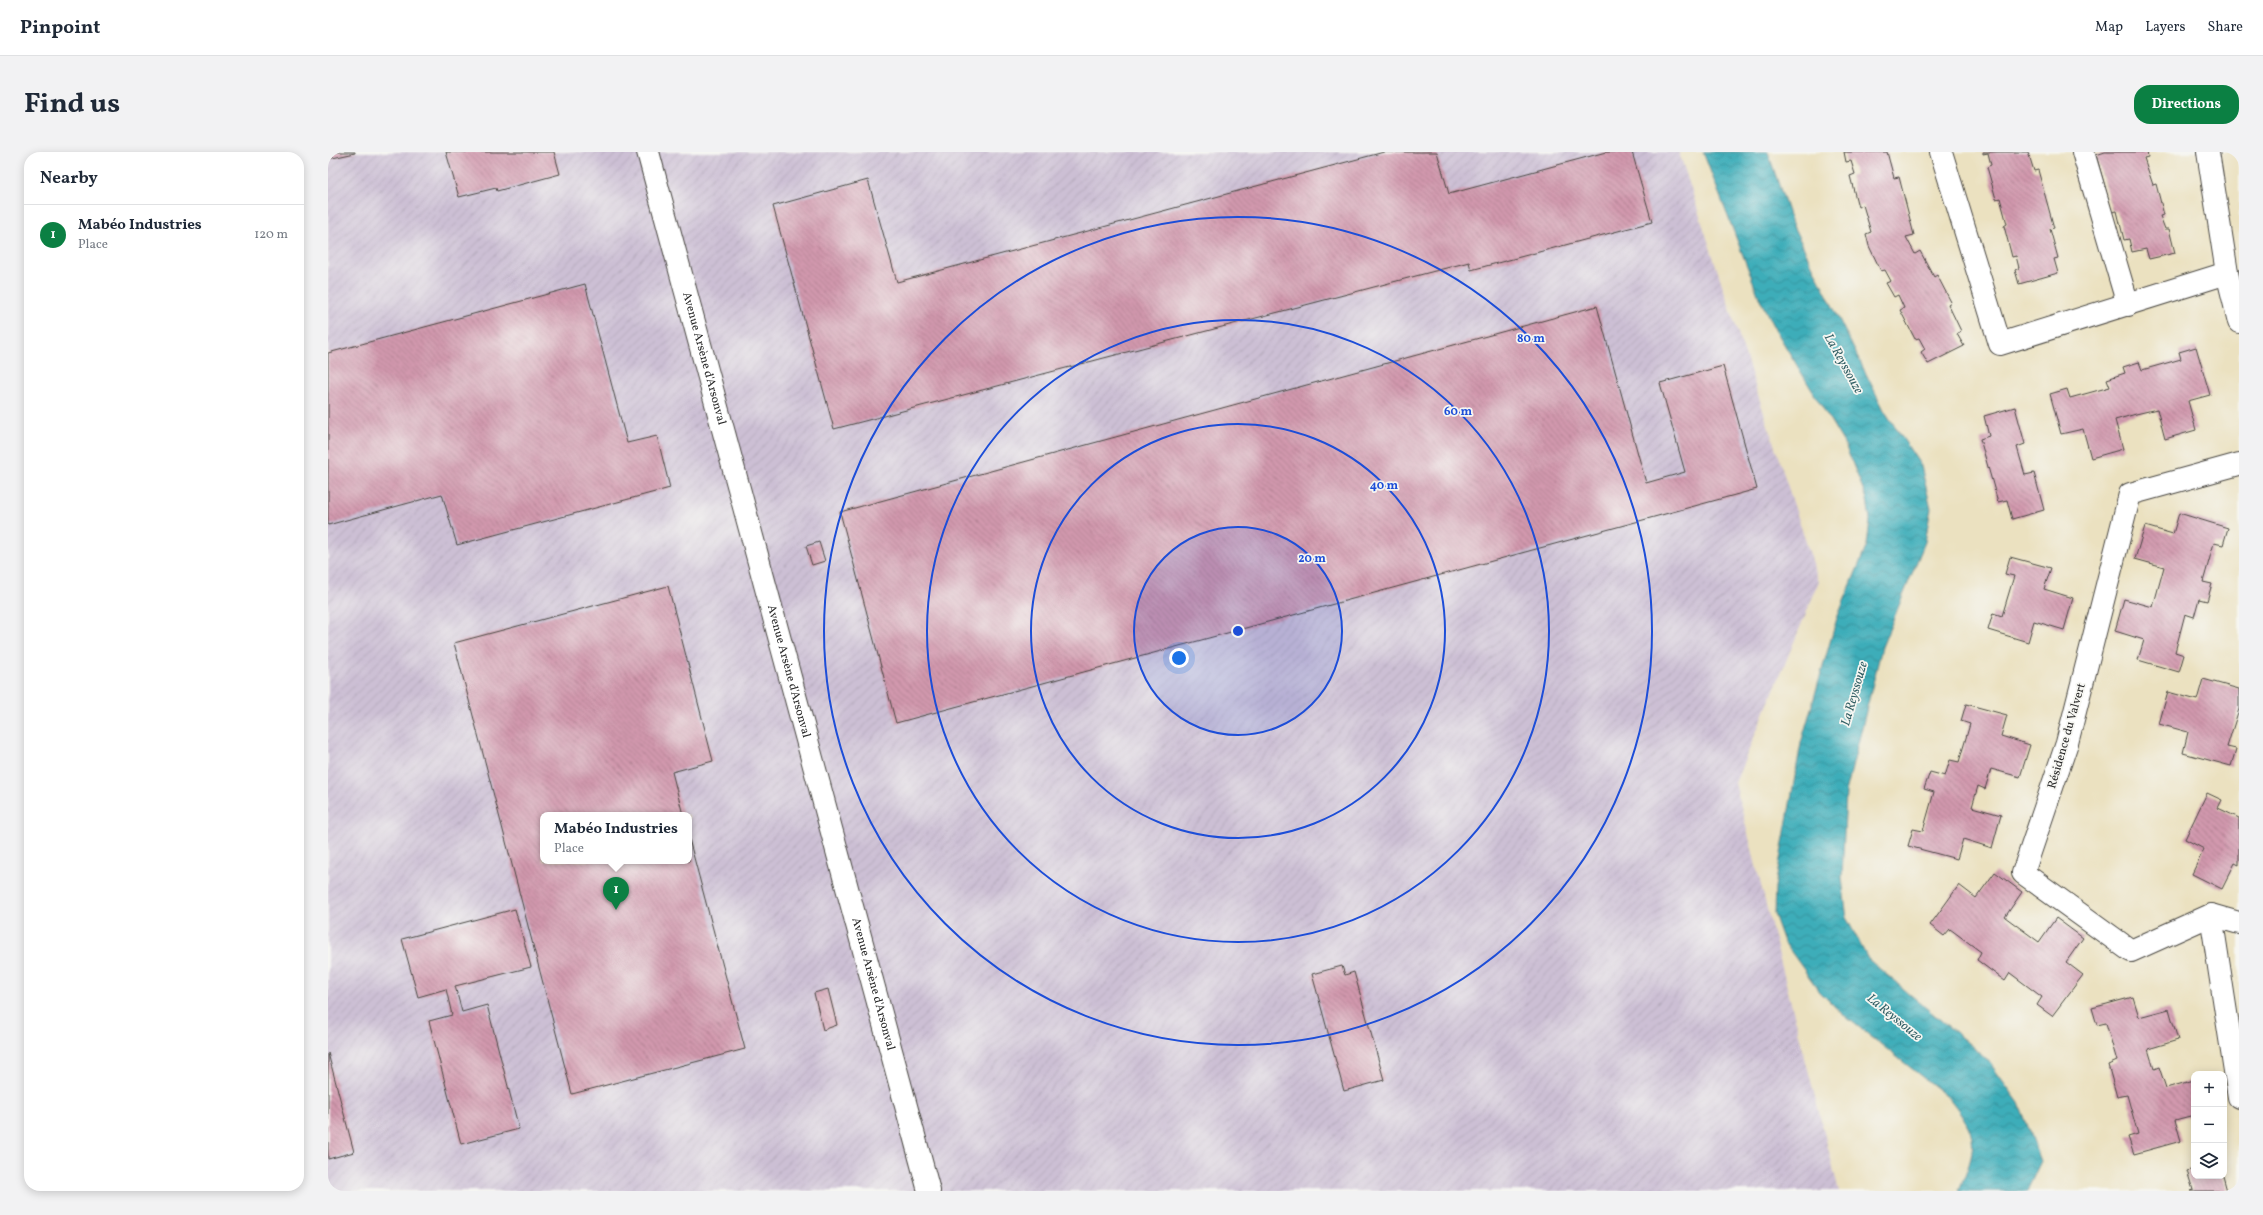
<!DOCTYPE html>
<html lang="en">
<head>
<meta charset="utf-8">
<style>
	:root { --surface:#fff; --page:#f2f2f3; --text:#1f2937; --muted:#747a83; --line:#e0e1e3; --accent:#0b8043 }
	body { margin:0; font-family:Vollkorn,serif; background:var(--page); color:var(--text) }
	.controls { position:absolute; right:12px; bottom:12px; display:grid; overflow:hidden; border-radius:8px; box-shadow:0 2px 10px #0003 }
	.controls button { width:36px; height:36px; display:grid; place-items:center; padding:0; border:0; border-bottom:1px solid var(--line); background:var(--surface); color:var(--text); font:20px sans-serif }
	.you { position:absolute; left:851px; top:506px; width:14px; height:14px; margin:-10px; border:3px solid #fff; border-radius:50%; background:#1a73e8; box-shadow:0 0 0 6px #1a73e833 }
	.badge { display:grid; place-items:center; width:26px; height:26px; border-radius:50%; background:var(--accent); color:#fff; font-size:13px; font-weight:700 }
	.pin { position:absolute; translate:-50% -33px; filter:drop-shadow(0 1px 2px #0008) }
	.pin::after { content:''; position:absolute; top:21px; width:14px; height:12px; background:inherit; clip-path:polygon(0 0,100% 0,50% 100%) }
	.popup { position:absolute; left:212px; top:660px; width:152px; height:52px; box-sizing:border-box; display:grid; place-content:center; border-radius:8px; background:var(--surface); filter:drop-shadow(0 1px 3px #0005); font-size:13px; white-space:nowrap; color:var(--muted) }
	.popup b { font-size:15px; color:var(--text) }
	.popup::after { content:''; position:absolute; left:50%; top:100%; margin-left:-8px; border:8px solid transparent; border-top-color:var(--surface) }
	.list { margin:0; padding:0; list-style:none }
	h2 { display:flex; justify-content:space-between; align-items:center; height:52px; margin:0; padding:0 16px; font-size:17px }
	h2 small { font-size:13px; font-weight:400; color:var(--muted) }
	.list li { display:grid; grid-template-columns:26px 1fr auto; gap:12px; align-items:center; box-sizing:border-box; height:60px; padding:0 16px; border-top:1px solid var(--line) }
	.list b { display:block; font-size:15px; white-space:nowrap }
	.list p { margin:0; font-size:13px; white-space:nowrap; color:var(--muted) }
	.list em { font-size:13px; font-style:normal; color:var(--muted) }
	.icon { flex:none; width:22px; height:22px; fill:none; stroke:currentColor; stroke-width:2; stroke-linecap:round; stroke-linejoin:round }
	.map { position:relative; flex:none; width:1911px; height:1039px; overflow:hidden; border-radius:16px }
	header { display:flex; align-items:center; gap:24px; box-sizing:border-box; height:56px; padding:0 20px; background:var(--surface); border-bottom:1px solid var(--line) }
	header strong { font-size:19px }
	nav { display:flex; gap:22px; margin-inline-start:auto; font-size:14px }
	.intro { display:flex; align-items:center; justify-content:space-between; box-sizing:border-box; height:96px; padding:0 24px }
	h1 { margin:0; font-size:28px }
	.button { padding:10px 18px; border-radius:16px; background:var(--accent); color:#fff; font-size:14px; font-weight:700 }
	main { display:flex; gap:24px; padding:0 24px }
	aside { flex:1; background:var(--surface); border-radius:16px; box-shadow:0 2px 10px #0003 }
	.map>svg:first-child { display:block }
	.industrial { fill:url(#industrial-furrows); fill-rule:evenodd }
	.water { fill:url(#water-waves); stroke:#346c72 }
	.building { fill:url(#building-back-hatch) }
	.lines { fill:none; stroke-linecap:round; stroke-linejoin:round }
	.minor-casing { stroke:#484641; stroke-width:24 }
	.minor { stroke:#fff; stroke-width:22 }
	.ring { fill:none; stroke:#1d4ed8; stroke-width:2 }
	.labels { text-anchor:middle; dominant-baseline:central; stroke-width:3.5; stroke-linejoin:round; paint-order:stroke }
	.street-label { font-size:12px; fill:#2b2b2b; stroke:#f6f6f2 }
	.water-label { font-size:13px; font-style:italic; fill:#325f64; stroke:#f6f6f2 }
	.centre { fill:#1d4ed8; stroke:#f6f6f2; stroke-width:2 }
	.ring-label { font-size:12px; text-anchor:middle; font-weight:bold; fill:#1d4ed8; stroke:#f6f6f2; stroke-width:3.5; stroke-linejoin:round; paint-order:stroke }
</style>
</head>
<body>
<header>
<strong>Pinpoint</strong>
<nav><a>Map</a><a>Layers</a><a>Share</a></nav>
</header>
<div class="intro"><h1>Find us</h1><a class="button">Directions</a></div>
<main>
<aside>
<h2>Nearby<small></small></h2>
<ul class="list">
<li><span class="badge">1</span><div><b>Mabéo Industries</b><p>Place</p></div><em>120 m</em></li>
</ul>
</aside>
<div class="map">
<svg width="1911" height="1039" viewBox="0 0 1911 1039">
	<defs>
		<pattern id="industrial-furrows" width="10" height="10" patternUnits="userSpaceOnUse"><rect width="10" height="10" fill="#ccbfd4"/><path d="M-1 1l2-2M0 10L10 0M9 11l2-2" fill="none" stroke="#afa4b6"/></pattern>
		<pattern id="water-waves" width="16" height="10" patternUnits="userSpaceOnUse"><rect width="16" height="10" fill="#3dadb9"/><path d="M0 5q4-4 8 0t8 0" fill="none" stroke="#338d97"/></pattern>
		<pattern id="building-back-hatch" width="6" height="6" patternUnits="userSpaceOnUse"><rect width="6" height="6" fill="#d198ad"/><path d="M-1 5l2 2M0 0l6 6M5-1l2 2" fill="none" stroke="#aa7c8d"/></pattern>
	</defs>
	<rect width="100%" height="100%" fill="#f6f6f2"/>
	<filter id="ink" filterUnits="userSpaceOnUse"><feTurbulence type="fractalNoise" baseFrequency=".025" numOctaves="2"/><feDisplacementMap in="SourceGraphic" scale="8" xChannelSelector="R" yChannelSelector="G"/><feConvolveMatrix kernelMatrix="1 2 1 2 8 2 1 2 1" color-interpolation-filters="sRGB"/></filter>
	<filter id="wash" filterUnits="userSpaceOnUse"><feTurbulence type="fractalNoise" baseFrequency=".012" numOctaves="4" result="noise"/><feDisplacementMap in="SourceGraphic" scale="16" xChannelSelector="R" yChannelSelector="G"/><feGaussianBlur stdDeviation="0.9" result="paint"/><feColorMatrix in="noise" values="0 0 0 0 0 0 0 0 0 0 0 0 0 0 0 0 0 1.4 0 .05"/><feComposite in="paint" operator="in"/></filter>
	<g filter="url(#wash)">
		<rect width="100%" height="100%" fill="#ebe1c0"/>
		<path class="industrial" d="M0 0H1351L1491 430 1407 631 1511 1039H0ZM215 663H361V709H215Z"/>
		<path class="water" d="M1375 0H1440L1464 72 1556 258 1593 314 1603 356 1597 390 1554 495 1518 640 1514 726 1519 767 1540 807 1659 907 1691 951 1713 1009 1699 1039H1631C1649 995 1652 984 1621 946L1513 861 1492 840 1456 790 1446 762 1447 735 1473 591 1509 466 1539 393 1542 368 1539 347 1517 293 1444 172 1431 145Z"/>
		<g id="blocks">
			<path class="building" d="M0 0H27V1L0 7Z
				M118 0H226L232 22 169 39 168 36 131 45Z
				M1056 0H1109L1121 42 1278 0H1304L1324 70 1143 118 1141 110 506 277 445 54 540 28 569 130Z
				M1516 0H1559L1566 26 1571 25 1586 83 1578 85 1587 102 1592 99 1606 125 1609 123 1623 150 1620 152 1633 179 1629 182 1636 194 1600 212 1593 200 1597 197 1591 186 1587 187 1572 158 1576 156 1570 143 1566 145 1558 131 1563 129 1557 118 1553 119 1541 94 1538 82 1543 80 1535 53 1530 55 1522 24 1527 22 1523 9 1518 10Z
				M1655 0H1700L1706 19 1710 18 1726 76 1722 77 1730 106 1726 107 1730 121 1691 132 1687 118 1691 116 1688 104 1684 105 1676 74 1679 72 1672 46 1668 47 1659 15 1663 13 1660 1 1655 2Z
				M1777 0H1819L1820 5 1816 6 1825 33 1828 32 1836 63 1832 64 1837 77H1841L1847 101 1821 107 1818 97 1804 100 1801 87 1796 88 1789 59 1784 60 1768 3Z
				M257 132 299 291 329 284 342 336 129 393 114 342 0 373V201Z
				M1269 154 1318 331 1357 320 1332 231 1395 214 1429 337 568 571 512 360Z
				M1868 195 1882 243 1860 249 1868 278 1837 287 1829 257 1808 262 1787 268 1795 297 1763 306 1755 277 1733 282 1722 242 1739 237 1742 246 1782 235 1779 227 1797 221 1795 215 1811 210 1814 218 1853 207 1851 200Z
				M1687 255 1697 292 1689 295 1697 323 1706 321 1716 358 1684 367 1679 348 1670 350 1652 287 1661 284 1656 264Z
				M1851 361 1900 376 1895 393 1886 391 1875 430 1884 432 1879 449 1871 447 1866 465 1857 462 1847 500 1856 503 1851 520 1810 508 1816 488 1787 479 1796 447 1825 455 1836 415 1807 407 1817 374 1845 382Z
				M491 390 497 409 484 413 478 394Z
				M1682 405 1723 416 1716 437 1745 446 1736 478 1706 469 1700 490 1660 478 1665 461 1674 464 1686 424 1677 422Z
				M340 434 385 609 344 620 355 663H215V709H361V687L417 897 244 942 126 491Z
				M1875 527 1911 537V557L1899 595 1908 597 1903 614 1855 601 1860 580 1831 572 1840 540 1869 548Z
				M1638 552 1679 563 1673 584 1702 593 1692 625 1663 617 1657 637 1650 634 1644 655 1673 663 1664 696 1635 687 1629 707 1580 694 1585 677 1595 679 1606 640 1596 637 1602 620 1617 624 1622 608 1631 610 1642 572 1633 569Z
				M1879 641 1894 648 1890 656 1911 666V713L1907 711 1894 737 1864 722 1876 697 1857 687Z
				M1667 720 1694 740 1677 765 1711 790 1728 766 1755 786 1738 810 1755 823 1724 864 1709 853 1714 845 1682 821 1677 829 1649 808 1653 800 1622 777 1616 784 1602 773 1631 733 1648 746Z
				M187 757 203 815 127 834 134 860 159 853 191 977 133 992 101 869 124 863 118 837 90 845 74 787Z
				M1014 814 1017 823 1026 820 1056 928 1016 939 984 822Z
				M500 837 509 873 495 878 486 841Z
				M1805 845 1811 865 1841 857 1850 888 1820 897 1826 917 1831 915 1838 936 1866 928V963L1847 968 1853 989 1806 1002 1800 985 1810 982 1799 943 1789 945 1780 913 1789 909 1778 871 1769 873 1764 856Z
				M0 901 26 1000 0 1007Z
				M1866 1017V1024H1895L1899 1039H1862L1865 1038 1859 1019Z"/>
		</g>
	</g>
	<g filter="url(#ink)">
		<use href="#blocks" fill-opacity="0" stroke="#484641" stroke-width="1"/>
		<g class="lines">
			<g class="minor-casing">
				<g id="minor">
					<path id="s1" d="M320 0 601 1039"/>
					<path d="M1613 0 1672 192 1899 121"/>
					<path d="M1755 0 1800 153"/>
					<path d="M1880 0 1899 121 1911 170"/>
					<path d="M1911 312 1802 342 1739 591 1695 721 1803 799 1883 763 1911 771"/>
					<path d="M1883 763 1911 945"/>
				</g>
			</g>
			<use href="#minor" class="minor"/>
		</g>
	</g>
	<circle cx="910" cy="479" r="104" fill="#1d4ed8" fill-opacity=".12"/>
	<g class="ring">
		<circle cx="910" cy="479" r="104"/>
		<circle cx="910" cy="479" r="207"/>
		<circle cx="910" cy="479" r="311"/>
		<circle cx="910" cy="479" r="414"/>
	</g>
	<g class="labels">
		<g class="street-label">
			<text stroke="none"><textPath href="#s1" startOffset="214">Avenue Arsène d'Arsonval</textPath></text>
			<text stroke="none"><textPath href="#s1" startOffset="538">Avenue Arsène d'Arsonval</textPath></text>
			<text transform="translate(1739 584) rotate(-74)">Résidence du Valvert</text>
			<text stroke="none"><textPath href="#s1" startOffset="862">Avenue Arsène d'Arsonval</textPath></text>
		</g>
		<g class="water-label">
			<text transform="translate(1515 212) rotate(61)">La Reyssouze</text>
			<text transform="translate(1527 542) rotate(-74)">La Reyssouze</text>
			<text transform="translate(1566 866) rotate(39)">La Reyssouze</text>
		</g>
	</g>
	<circle cx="910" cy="479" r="6" class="centre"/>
	<g class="ring-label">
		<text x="1203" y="190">80 m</text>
		<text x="1130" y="263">60 m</text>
		<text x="1056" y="337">40 m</text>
		<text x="984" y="410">20 m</text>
	</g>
</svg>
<div class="controls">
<button>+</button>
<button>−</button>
<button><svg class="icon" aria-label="layers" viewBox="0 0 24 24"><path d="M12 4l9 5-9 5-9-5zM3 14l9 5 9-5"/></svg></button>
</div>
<div class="you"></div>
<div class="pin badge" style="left:288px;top:758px">1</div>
<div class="popup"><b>Mabéo Industries</b>Place</div>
</div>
</main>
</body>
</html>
